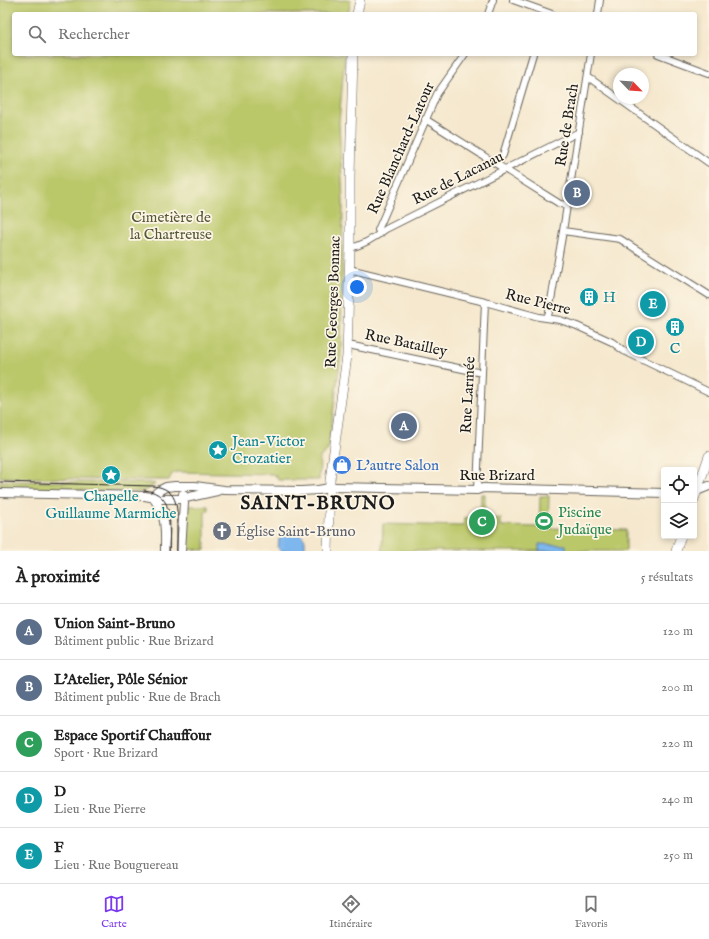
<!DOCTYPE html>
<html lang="fr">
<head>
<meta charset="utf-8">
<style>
	:root { --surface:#fff; --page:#f2f2f2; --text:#222; --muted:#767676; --line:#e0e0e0; --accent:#7c3aed }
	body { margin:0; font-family:"IM FELL English",serif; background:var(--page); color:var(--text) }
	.controls { position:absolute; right:12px; bottom:12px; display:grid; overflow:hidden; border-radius:4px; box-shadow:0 2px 6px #0003 }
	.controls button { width:36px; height:36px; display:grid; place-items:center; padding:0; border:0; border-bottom:1px solid var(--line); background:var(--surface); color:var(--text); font:20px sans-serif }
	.compass { position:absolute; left:613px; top:68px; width:36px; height:36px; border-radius:50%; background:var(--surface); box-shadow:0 2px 6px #0003; rotate:115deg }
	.you { position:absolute; left:357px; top:287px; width:14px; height:14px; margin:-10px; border:3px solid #fff; border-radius:50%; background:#1a73e8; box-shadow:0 0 0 6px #1a73e833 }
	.badge { display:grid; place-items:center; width:26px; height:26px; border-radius:50%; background:var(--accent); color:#fff; font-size:13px; font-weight:700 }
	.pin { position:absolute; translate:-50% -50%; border:2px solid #fff; box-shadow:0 1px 4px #0006 }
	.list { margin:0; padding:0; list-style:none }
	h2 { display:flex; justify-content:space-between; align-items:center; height:52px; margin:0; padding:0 16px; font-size:17px }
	h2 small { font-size:13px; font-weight:400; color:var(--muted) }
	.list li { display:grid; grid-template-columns:26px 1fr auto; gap:12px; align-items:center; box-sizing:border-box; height:56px; padding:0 16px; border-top:1px solid var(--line) }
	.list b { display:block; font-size:15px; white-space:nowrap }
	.list p { margin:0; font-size:13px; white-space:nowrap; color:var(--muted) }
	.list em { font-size:13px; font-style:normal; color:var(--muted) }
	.icon { flex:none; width:22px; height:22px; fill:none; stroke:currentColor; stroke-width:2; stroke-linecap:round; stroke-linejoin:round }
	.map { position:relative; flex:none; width:709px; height:551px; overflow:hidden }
	.search { position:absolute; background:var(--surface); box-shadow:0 2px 6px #0003; left:12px; right:12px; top:12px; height:44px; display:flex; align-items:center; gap:10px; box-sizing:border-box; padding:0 14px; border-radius:4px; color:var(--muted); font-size:15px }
	.sheet { height:332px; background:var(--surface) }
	nav { display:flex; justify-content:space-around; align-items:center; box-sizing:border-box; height:56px; border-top:1px solid var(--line); background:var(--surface); font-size:11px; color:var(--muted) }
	nav a { display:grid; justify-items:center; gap:2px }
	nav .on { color:var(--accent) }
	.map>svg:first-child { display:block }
	.green { fill:#bbc86a; stroke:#6c7243 }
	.water { fill:#7eb7ee; stroke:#4d6a85 }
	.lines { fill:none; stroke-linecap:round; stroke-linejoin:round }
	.minor-casing { stroke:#68635a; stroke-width:8 }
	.tertiary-casing { stroke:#68635a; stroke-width:10 }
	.secondary-casing { stroke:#68635a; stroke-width:10 }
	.minor { stroke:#fff; stroke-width:6 }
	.tertiary { stroke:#fff; stroke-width:8 }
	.secondary { stroke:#fff; stroke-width:9 }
	.tram { stroke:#1c1c1c; stroke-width:1 }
	.labels { text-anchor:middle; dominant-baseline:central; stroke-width:3.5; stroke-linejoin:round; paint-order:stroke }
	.street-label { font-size:15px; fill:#1c1c1c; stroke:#fcf5e5 }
	.park-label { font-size:15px; fill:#545837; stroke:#fcf5e5 }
	.culture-label { font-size:15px; fill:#0d838f; stroke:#fcf5e5; text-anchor:start }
	.shop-label { font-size:15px; fill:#366cbe; stroke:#fcf5e5; text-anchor:start }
	.leisure-label { font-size:15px; fill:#27864d; stroke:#fcf5e5; text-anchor:start }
	.worship-label { font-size:15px; fill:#5b616d; stroke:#fcf5e5; text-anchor:start }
	.district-label { font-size:19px; font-weight:bold; letter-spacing:1px; fill:#1c1c1c; stroke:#fcf5e5 }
</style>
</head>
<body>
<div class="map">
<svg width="709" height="551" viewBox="0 0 709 551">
	<rect width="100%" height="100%" fill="#fcf5e5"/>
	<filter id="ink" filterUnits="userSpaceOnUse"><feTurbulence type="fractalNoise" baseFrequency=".025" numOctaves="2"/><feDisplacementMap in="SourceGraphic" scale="8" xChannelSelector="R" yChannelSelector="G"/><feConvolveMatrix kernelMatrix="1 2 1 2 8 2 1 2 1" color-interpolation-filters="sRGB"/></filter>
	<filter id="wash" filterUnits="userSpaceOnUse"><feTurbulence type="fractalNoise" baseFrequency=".012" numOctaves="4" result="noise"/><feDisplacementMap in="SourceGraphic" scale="16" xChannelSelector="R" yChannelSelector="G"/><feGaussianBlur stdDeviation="0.9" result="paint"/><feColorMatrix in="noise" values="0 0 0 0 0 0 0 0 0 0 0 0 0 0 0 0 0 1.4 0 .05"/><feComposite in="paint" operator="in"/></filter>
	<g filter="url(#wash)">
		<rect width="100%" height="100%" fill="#f5e8ce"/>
		<path class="green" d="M0 0H351L348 14H14V54H345L339 122 343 202 341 355 328 450 320 457 319 480H278L276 476 272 474 176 472 172 474 169 480H118L0 477Z
			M0 481 149 483 155 484 147 490 141 492 0 488Z
			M481 494H485V520L501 518V526L539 527 540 496H549L548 528 626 530V551H382L383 524 463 526 464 518C468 518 472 517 475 520H481Z
			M188 506H208V511L205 512V550L186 549 187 508Z"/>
		<path class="water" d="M285 532H299L305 540V548L302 551H281L278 548 279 539Z
			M539 544 566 545V551H539Z"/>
	</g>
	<g filter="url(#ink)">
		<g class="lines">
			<g class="minor-casing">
				<path id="minor" d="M513 0 552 14
					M488 14 493 0
					M598 14 600 0
					M658 54 709 73
					M588 77 709 163
					M425 119 560 204 567 205
					M497 164 503 155 533 54
					M563 231 620 239 709 295
					M380 234 378 230 437 94 465 54
					M350 248C363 245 376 237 386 229L579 132
					M349 269 485 302 539 317 560 320 577 326 612 342 624 351 709 392
					M547 318 549 312 563 231 591 54
					M348 346H353L482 373
					M477 490 485 302"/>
			</g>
			<g class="tertiary-casing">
				<path id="tertiary" d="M694 492 709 486
					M0 493 145 496 161 499H181L217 491
					M153 497 156 493 160 490 166 487 175 486H195L224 490 301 491 318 490 335 487 477 490 483 488 664 493
					M153 497C167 518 165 527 165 551
					M181 551 184 503 183 494"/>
			</g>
			<g class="secondary-casing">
				<path id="secondary" d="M357 14 360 0
					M694 499 709 456
					M328 551 330 480 347 356 350 248V177L353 54
					M676 551 681 536"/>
			</g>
			<use href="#minor" class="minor"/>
			<use href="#tertiary" class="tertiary"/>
			<use href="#secondary" class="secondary"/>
			<path class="tram" d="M0 482 153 486C177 488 178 506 177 526 177 534 177 543 177 551
				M144 490C177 493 169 527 169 551"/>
		</g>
	</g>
	<defs>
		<g id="building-disc" transform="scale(1)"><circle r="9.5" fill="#0f9aa8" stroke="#fcf5e5"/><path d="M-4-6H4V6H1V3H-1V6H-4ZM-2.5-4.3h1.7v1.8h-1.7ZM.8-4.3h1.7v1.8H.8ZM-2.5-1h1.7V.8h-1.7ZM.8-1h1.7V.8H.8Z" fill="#fff"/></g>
		<g id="sight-disc" transform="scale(1)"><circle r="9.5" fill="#0f9aa8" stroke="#fcf5e5"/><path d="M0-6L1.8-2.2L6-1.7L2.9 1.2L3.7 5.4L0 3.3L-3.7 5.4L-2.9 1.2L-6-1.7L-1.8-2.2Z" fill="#fff"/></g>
		<g id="shop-disc" transform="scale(1)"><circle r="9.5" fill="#3f7fe0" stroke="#fcf5e5"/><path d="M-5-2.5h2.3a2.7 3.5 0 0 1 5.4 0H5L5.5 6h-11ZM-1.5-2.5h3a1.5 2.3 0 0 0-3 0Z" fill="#fff"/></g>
		<g id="stadium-disc" transform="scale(1)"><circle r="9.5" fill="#2e9e5b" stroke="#fcf5e5"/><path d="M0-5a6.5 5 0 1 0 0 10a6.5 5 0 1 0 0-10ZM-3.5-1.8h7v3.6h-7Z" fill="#fff"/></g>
		<g id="church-disc" transform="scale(1)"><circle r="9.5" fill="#6b7280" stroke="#fcf5e5"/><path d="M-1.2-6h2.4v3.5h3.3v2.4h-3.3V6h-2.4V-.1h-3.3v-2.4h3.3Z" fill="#fff"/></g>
	</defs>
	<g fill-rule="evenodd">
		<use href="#building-disc" x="589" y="297"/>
		<use href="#building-disc" x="675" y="327"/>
		<use href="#sight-disc" x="218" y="450"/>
		<use href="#shop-disc" x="342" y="465"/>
		<use href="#sight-disc" x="111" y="475"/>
		<use href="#stadium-disc" x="544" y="521"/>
		<use href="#church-disc" x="222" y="531"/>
	</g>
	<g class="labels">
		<g class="street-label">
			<text transform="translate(567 125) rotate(-81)">Rue de Brach</text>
			<text transform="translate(401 148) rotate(-66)">Rue Blanchard-Latour</text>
			<text transform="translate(458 178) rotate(-27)">Rue de Lacanau</text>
			<text transform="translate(333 302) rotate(-88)">Rue Georges Bonnac</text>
			<text transform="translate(538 302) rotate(14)">Rue Pierre</text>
			<text transform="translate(406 343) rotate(12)">Rue Batailley</text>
			<text transform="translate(468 395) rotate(-87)">Rue Larmée</text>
			<text x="497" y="475">Rue Brizard</text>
		</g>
		<g class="park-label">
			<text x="171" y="217">Cimetière de<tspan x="171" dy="17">la Chartreuse</tspan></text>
		</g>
		<g class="culture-label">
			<text x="603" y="297">H</text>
			<text x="675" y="348" text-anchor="middle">C</text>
			<text x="232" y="441">Jean-Victor<tspan x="232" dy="17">Crozatier</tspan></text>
			<text x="111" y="496" text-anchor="middle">Chapelle<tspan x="111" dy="17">Guillaume Marmiche</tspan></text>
		</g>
		<g class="shop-label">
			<text x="356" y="465">L'autre Salon</text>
		</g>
		<g class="leisure-label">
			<text x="558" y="512">Piscine<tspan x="558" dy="17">Judaïque</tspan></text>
		</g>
		<g class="worship-label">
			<text x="236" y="531">Église Saint-Bruno</text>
		</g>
		<g class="district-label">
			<text x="318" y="504">SAINT-BRUNO</text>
		</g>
	</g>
</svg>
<div class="controls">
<button><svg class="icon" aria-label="locate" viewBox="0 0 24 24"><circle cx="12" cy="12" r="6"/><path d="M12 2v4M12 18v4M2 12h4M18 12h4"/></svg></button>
<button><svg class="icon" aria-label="layers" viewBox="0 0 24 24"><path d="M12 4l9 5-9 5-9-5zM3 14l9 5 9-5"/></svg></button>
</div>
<svg class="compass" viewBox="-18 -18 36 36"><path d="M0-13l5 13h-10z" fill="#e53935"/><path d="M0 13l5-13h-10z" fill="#767676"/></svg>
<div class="you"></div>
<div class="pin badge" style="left:404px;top:426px;background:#5c6f8a">A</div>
<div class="pin badge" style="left:577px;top:193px;background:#5c6f8a">B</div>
<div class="pin badge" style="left:482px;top:522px;background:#2e9e5b">C</div>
<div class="pin badge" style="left:641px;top:342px;background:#0f9aa8">D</div>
<div class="pin badge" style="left:653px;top:304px;background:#0f9aa8">E</div>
<div class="search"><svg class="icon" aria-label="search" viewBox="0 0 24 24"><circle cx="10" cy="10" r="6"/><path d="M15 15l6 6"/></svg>Rechercher</div>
</div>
<section class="sheet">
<h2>À proximité<small>5 résultats</small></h2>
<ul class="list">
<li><span class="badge" style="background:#5c6f8a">A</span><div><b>Union Saint-Bruno</b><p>Bâtiment public · Rue Brizard</p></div><em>120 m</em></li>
<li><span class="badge" style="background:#5c6f8a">B</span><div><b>L'Atelier, Pôle Sénior</b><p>Bâtiment public · Rue de Brach</p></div><em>200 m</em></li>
<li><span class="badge" style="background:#2e9e5b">C</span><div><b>Espace Sportif Chauffour</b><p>Sport · Rue Brizard</p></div><em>220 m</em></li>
<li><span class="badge" style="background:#0f9aa8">D</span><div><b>D</b><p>Lieu · Rue Pierre</p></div><em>240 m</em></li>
<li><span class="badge" style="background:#0f9aa8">E</span><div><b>F</b><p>Lieu · Rue Bouguereau</p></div><em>250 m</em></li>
</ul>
</section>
<nav>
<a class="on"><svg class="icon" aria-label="map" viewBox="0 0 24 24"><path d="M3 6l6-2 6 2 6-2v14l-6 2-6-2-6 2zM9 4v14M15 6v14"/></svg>Carte</a>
<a><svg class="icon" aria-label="directions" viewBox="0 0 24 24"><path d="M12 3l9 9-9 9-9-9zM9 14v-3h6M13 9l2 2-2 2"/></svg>Itinéraire</a>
<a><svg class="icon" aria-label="saved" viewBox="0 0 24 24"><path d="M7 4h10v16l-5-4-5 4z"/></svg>Favoris</a>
</nav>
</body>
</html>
